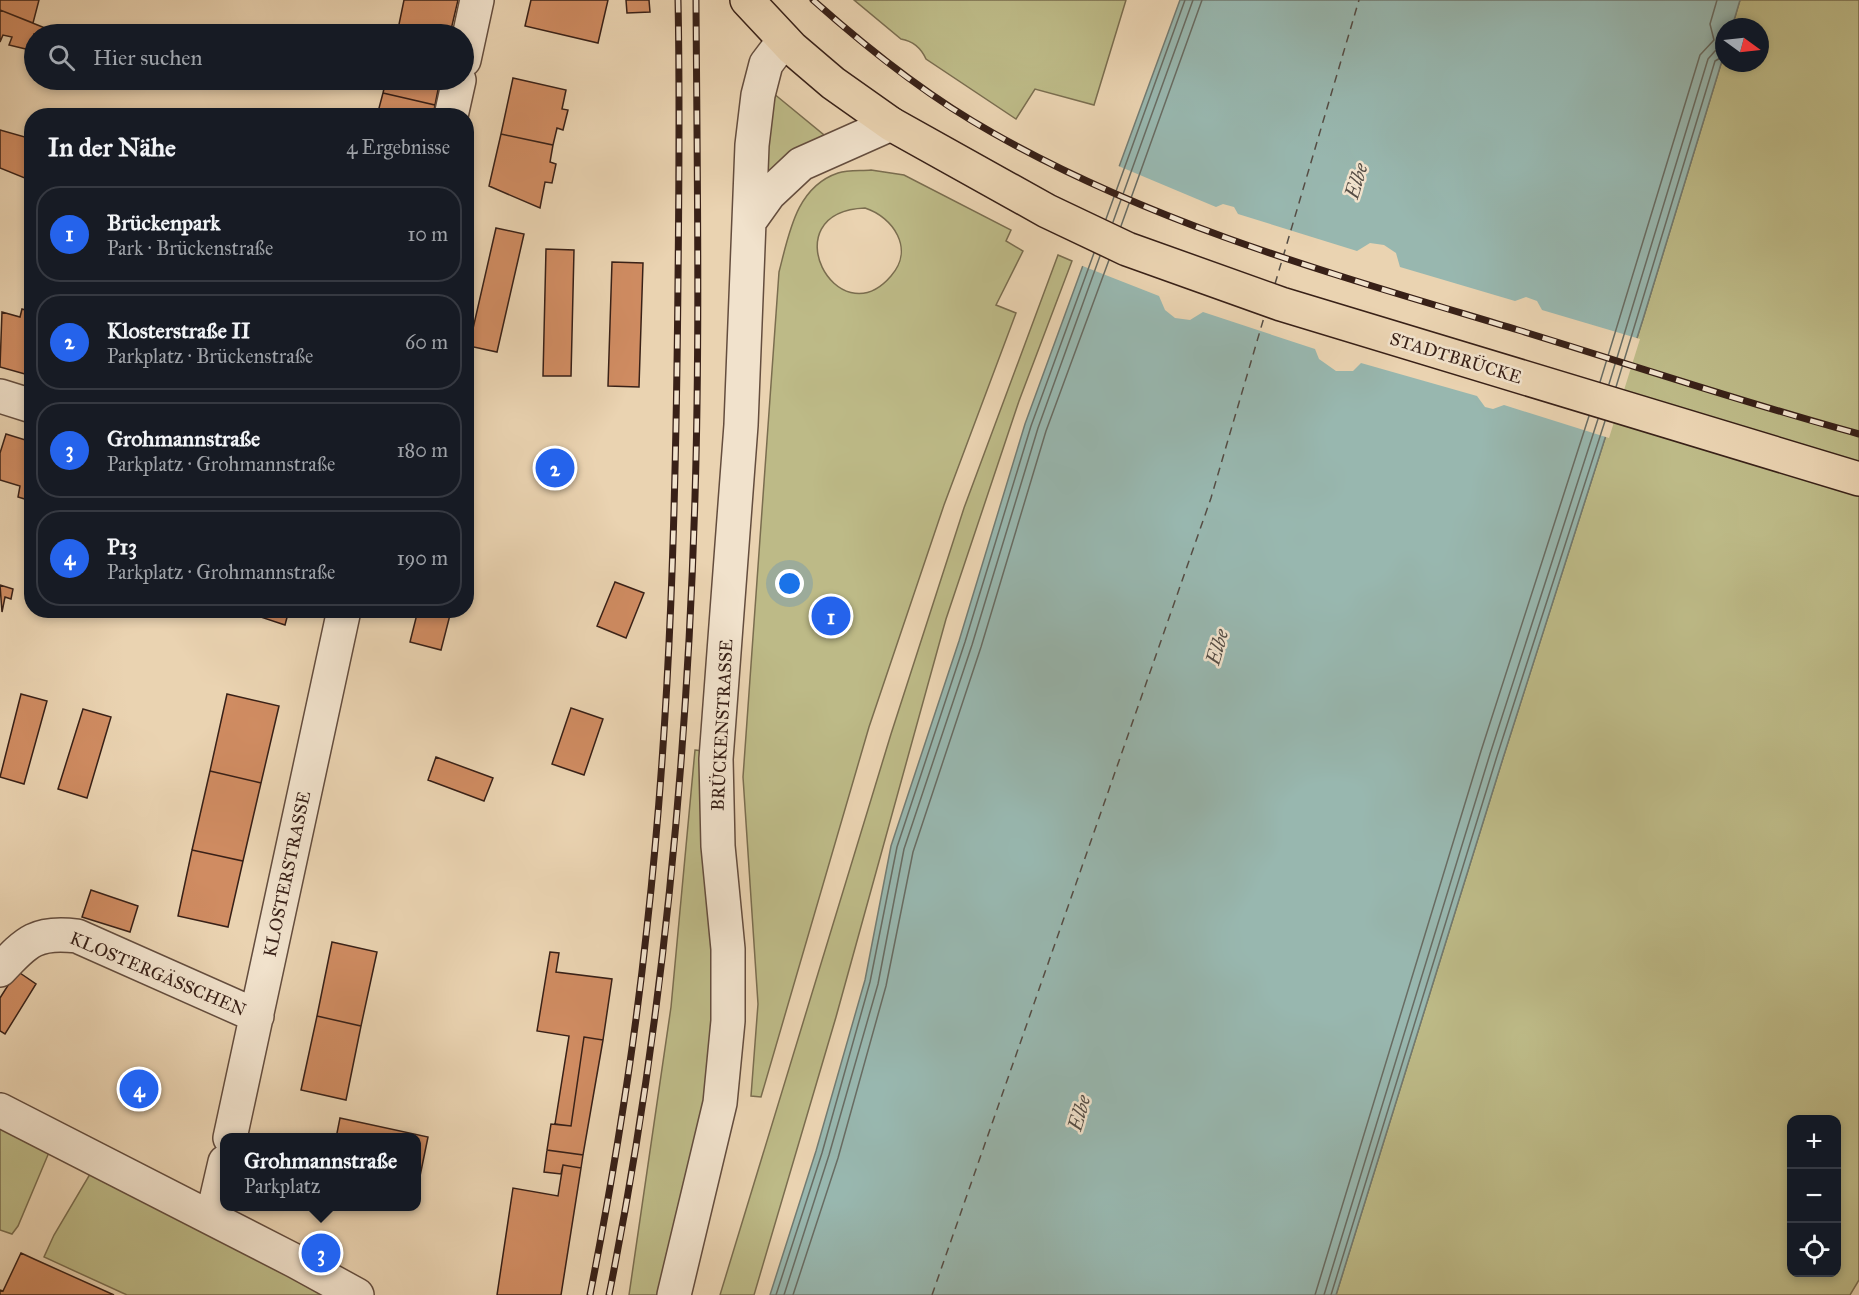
<!DOCTYPE html>
<html lang="de">
<head>
<meta charset="utf-8">
<style>
	:root { --surface:#171b24; --page:#20242c; --text:#f1f3f6; --muted:#9ea1a6; --line:#363941; --accent:#2563eb }
	body { margin:0; font-family:"IM FELL Great Primer",serif; background:var(--page); color:var(--text) }
	.controls { position:absolute; right:18px; bottom:18px; display:grid; overflow:hidden; border-radius:12px; box-shadow:0 3px 9px #0003 }
	.controls button { width:54px; height:54px; display:grid; place-items:center; padding:0; border:0; border-bottom:2px solid var(--line); background:var(--surface); color:var(--text); font:30px sans-serif }
	.compass { position:absolute; left:1715px; top:18px; width:54px; height:54px; border-radius:50%; background:var(--surface); box-shadow:0 3px 9px #0003; rotate:105deg }
	.you { position:absolute; left:790px; top:584px; width:21px; height:21px; margin:-15px; border:4px solid #fff; border-radius:50%; background:#1a73e8; box-shadow:0 0 0 9px #1a73e833 }
	.badge { display:grid; place-items:center; width:39px; height:39px; border-radius:50%; background:var(--accent); color:#fff; font-size:20px; font-weight:700 }
	.pin { position:absolute; translate:-50% -50%; border:3px solid #fff; box-shadow:0 2px 6px #0006 }
	.popup { position:absolute; left:220px; top:1133px; width:201px; height:78px; box-sizing:border-box; display:grid; place-content:center; border-radius:12px; background:var(--surface); filter:drop-shadow(0 2px 4px #0005); font-size:20px; white-space:nowrap; color:var(--muted) }
	.popup b { font-size:22px; color:var(--text) }
	.popup::after { content:''; position:absolute; left:50%; top:100%; margin-left:-12px; border:12px solid transparent; border-top-color:var(--surface) }
	.list { margin:0; padding:0; list-style:none }
	h2 { display:flex; justify-content:space-between; align-items:center; height:78px; margin:0; padding:0 24px; font-size:26px }
	h2 small { font-size:20px; font-weight:400; color:var(--muted) }
	.list li { display:grid; grid-template-columns:39px 1fr auto; gap:18px; align-items:center; box-sizing:border-box; height:96px; margin:0 12px 12px; padding:0 12px; border:2px solid var(--line); border-radius:24px }
	.list b { display:block; font-size:22px; white-space:nowrap }
	.list p { margin:0; font-size:20px; white-space:nowrap; color:var(--muted) }
	.list em { font-size:20px; font-style:normal; color:var(--muted) }
	.icon { flex:none; width:33px; height:33px; fill:none; stroke:currentColor; stroke-width:2; stroke-linecap:round; stroke-linejoin:round }
	.map { position:relative; flex:none; width:1859px; height:1295px; overflow:hidden }
	.search { position:absolute; background:var(--surface); box-shadow:0 3px 9px #0003; left:24px; top:24px; width:450px; height:66px; display:flex; align-items:center; gap:15px; box-sizing:border-box; padding:0 21px; border-radius:33px; color:var(--muted); font-size:22px }
	.panel { position:absolute; background:var(--surface); box-shadow:0 3px 9px #0003; left:24px; top:108px; width:450px; height:510px; border-radius:24px }
	.map>svg:first-child { display:block }
	.green { fill:#bdba87; stroke:#7a6d4f; stroke-width:1.5; fill-rule:evenodd }
	.water { fill:#98b7af; stroke:#727b72; stroke-width:1.5 }
	.pier { fill:#ead3b1 }
	.lines { fill:none; stroke-linecap:round; stroke-linejoin:round }
	.shore { stroke:#686c63; stroke-width:1.5 }
	.ferry { stroke:#554d45; stroke-width:1.5; stroke-dasharray:8 6; stroke-linecap:butt }
	.building { fill:#d08c62; stroke:#382017; stroke-width:1.5 }
	.minor-casing { stroke:#644d3e; stroke-width:36 }
	.major-casing { stroke:#382017; stroke-width:36 }
	.minor { stroke:#f1e2cc; stroke-width:33 }
	.major { stroke:#ead3b1; stroke-width:33 }
	.rail-casing { stroke:#382017; stroke-width:7 }
	.rail { stroke:#f1e2cc; stroke-width:4.5; stroke-dasharray:14; stroke-linecap:butt }
	.labels { text-anchor:middle; dominant-baseline:central; stroke-width:5; stroke-linejoin:round; paint-order:stroke }
	.street-label { font-size:18px; fill:#382017; stroke:#f1e2cc }
	.water-label { font-size:20px; font-style:italic; fill:#554d45; stroke:#f1e2cc }
</style>
</head>
<body>
<div class="map">
<svg width="1859" height="1295" viewBox="0 0 1859 1295">
	<rect width="100%" height="100%" fill="#ead3b1"/>
	<filter id="stains"><feTurbulence type="fractalNoise" baseFrequency=".00333" numOctaves="4"/><feColorMatrix values="0 0 0 0 .2 0 0 0 0 .09 0 0 0 0 .02 0 0 0 .5 -.17"/></filter>
	<radialGradient id="worn" r=".72"><stop offset=".6" stop-color="#630" stop-opacity="0"/><stop offset="1" stop-color="#630" stop-opacity=".3"/></radialGradient>
	<path class="green" d="M854 0H1126L1094 105 1035 89 1016 119 926 59C921 48 913 41 901 39Z
		M1740 0H1859V1280L1850 1295H1336L1503 758 1643 319 1724 54V63H1760V27H1732ZM1792 1120H1836V1272H1792Z
		M773 93 824 135 793 153 764 178Z
		M871 170 904 175 1011 230 1006 241 1023 251 996 305 1016 313 944 505 869 727 761 1097 751 1096 758 1004 743 777 779 272C789 234 796 187 838 173 848 170 861 171 871 170ZM865 208C893 217 915 249 891 276 837 339 770 212 865 208Z
		M1058 255 1072 261 1019 401 946 619 836 1017 754 1295H720L891 734 964 508Z
		M695 750 703 751 715 948V1012L706 1099 664 1295H629L671 1007Z
		M0 1127 50 1150 18 1226 12 1234 0 1230Z
		M93 1169 334 1295H127L44 1257 54 1235Z"/>
	<path class="water" d="M1180 0H1740L1732 27H1724V54L1643 319 1503 758 1336 1295H770L816 1151 865 980 891 846 959 641 1025 424Z"/>
	<path class="pier" d="M1116 165 1216 207 1223 204 1234 207 1238 214 1357 251 1370 243 1384 245 1396 253 1400 267 1515 301 1526 297 1537 301 1542 310 1640 339 1609 438 1504 405 1493 409 1485 407 1477 396 1361 363 1353 371H1336L1319 359 1315 349 1203 312 1190 320 1175 318 1165 310 1159 296 1080 265Z"/>
	<g class="lines">
		<path class="shore" d="M1106 219 1185 0
			M1113 222 1193 0
			M1121 226 1202 0
			M1600 382 1700 55 1714 40 1710 24 1717 0
			M1609 384 1708 59 1715 51 1724 49
			M1616 387 1715 61 1724 56
			M776 1295 822 1153 870 982 897 847 965 642 1031 426 1094 253
			M784 1295 829 1155 878 984 904 849 972 645 1038 428 1100 256
			M793 1295 838 1158 886 986 913 852 981 647 1046 431 1109 260
			M1315 1295 1481 751 1589 416
			M1324 1295 1490 754 1598 419
			M1331 1295 1497 756 1605 421"/>
		<path class="ferry" d="M1275 284 1359 0
			M932 1295 1211 498 1265 314"/>
	</g>
	<path class="building" d="M0 0H39L33 23 0 10Z
		M404 0H458L450 34H397Z
		M531 0H608L598 43 525 26Z
		M626 0H649L650 12 627 13Z
		M0 10 50 30 49 34H34V51L9 45 12 37 3 35 0 42Z
		M513 78 566 90 562 109 568 110 563 130 557 128 553 145 501 134Z
		M386 80H440L435 105 383 93Z
		M383 93 435 105 433 116H372L373 111 378 112Z
		M0 130 32 139V181L0 168Z
		M501 134 553 145 550 162 556 164 552 183 545 182 540 208 489 186Z
		M496 228 524 234 497 352 469 346Z
		M546 249 574 250 571 376H543Z
		M612 262 643 263 639 387 608 386Z
		M22 309 32 312V376L0 367 2 312 20 317Z
		M6 434 32 442V490L28 500 18 497 20 486 0 480V453Z
		M615 582 644 593 626 638 597 626Z
		M0 585 13 589 11 599 5 597 2 612Z
		M240 610H289L285 625Z
		M418 610H436L450 615 441 650 410 642Z
		M21 694 47 701 24 784 0 777Z
		M227 694 279 706 261 783 210 771Z
		M571 708 603 719 584 775 552 764Z
		M83 709 111 717 87 798 58 789Z
		M436 757 493 778 484 801 428 780Z
		M210 771 261 783 243 861 192 850Z
		M192 850 243 861 228 927 178 916Z
		M91 890 138 906 130 932 82 917Z
		M332 942 377 952 361 1026 317 1016Z
		M550 952 559 953 556 972 612 979 603 1040 584 1037 571 1126 555 1124 569 1036 537 1031Z
		M17 971 36 984 5 1034 0 1031V998Z
		M317 1016 361 1026 346 1100 301 1090Z
		M584 1037 603 1040 583 1155 547 1150 551 1124 571 1126Z
		M340 1118 428 1137 419 1181 417 1138H336Z
		M547 1150 583 1155 581 1168 563 1165 561 1174 544 1172Z
		M563 1165 581 1168 561 1295H497L513 1188 558 1196Z
		M21 1253 34 1259 114 1295H0V1290L3 1291Z"/>
	<g class="lines">
		<g class="minor-casing">
			<path id="minor" d="M464 60 477 0
				M451 116 459 80
				M749 222 769 194 801 164 891 124
				M0 396 32 406
				M0 970C27 941 37 931 77 936L257 1016
				M0 1110 295 1261 357 1295
				M230 1138 344 610
				M212 1218 225 1162
				M674 1295 720 1103 728 1021V949L718 846 716 759 741 425 752 145 758 95 766 64 784 40"/>
		</g>
		<g class="major-casing">
			<path id="major" d="M747 0 792 48 833 83 891 124 1047 211 1127 249 1281 304 1859 479"/>
		</g>
		<use href="#minor" class="minor"/>
		<use href="#major" class="major"/>
		<g class="rail-casing">
			<path id="rail" d="M813 0C868 49 928 97 993 133 1157 226 1339 276 1518 330 1632 365 1745 403 1859 434
				M590 1295C614 1173 634 1050 647 927 671 713 676 496 678 281 679 187 680 94 678 0
				M609 1295C662 1032 687 765 695 497 700 331 697 165 696 0"/>
		</g>
		<use href="#rail" class="rail"/>
	</g>
	<g class="labels">
		<g class="street-label">
			<text transform="translate(1456 358) rotate(17)">STADTBRÜCKE</text>
			<text transform="translate(722 725) rotate(-87)">BRÜCKENSTRASSE</text>
			<text transform="translate(287 874) rotate(-78)">KLOSTERSTRASSE</text>
			<text transform="translate(158 974) rotate(23)">KLOSTERGÄSSCHEN</text>
		</g>
		<g class="water-label">
			<text transform="translate(1356 181) rotate(-73)">Elbe</text>
			<text transform="translate(1217 647) rotate(-74)">Elbe</text>
			<text transform="translate(1079 1113) rotate(-74)">Elbe</text>
		</g>
	</g>
	<rect width="100%" height="100%" filter="url(#stains)"/>
	<rect width="100%" height="100%" fill="url(#worn)"/>
</svg>
<div class="controls">
<button>+</button>
<button>−</button>
<button><svg class="icon" aria-label="locate" viewBox="0 0 24 24"><circle cx="12" cy="12" r="6"/><path d="M12 2v4M12 18v4M2 12h4M18 12h4"/></svg></button>
</div>
<svg class="compass" viewBox="-18 -18 36 36"><path d="M0-13l5 13h-10z" fill="#e53935"/><path d="M0 13l5-13h-10z" fill="#9ea1a6"/></svg>
<div class="you"></div>
<div class="pin badge" style="left:831px;top:616px">1</div>
<div class="pin badge" style="left:555px;top:468px">2</div>
<div class="pin badge" style="left:321px;top:1253px">3</div>
<div class="popup"><b>Grohmannstraße</b>Parkplatz</div>
<div class="pin badge" style="left:139px;top:1089px">4</div>
<div class="search"><svg class="icon" aria-label="search" viewBox="0 0 24 24"><circle cx="10" cy="10" r="6"/><path d="M15 15l6 6"/></svg>Hier suchen</div>
<section class="panel">
<h2>In der Nähe<small>4 Ergebnisse</small></h2>
<ul class="list">
<li><span class="badge">1</span><div><b>Brückenpark</b><p>Park · Brückenstraße</p></div><em>10 m</em></li>
<li><span class="badge">2</span><div><b>Klosterstraße II</b><p>Parkplatz · Brückenstraße</p></div><em>60 m</em></li>
<li><span class="badge">3</span><div><b>Grohmannstraße</b><p>Parkplatz · Grohmannstraße</p></div><em>180 m</em></li>
<li><span class="badge">4</span><div><b>P13</b><p>Parkplatz · Grohmannstraße</p></div><em>190 m</em></li>
</ul>
</section>
</div>
</body>
</html>
